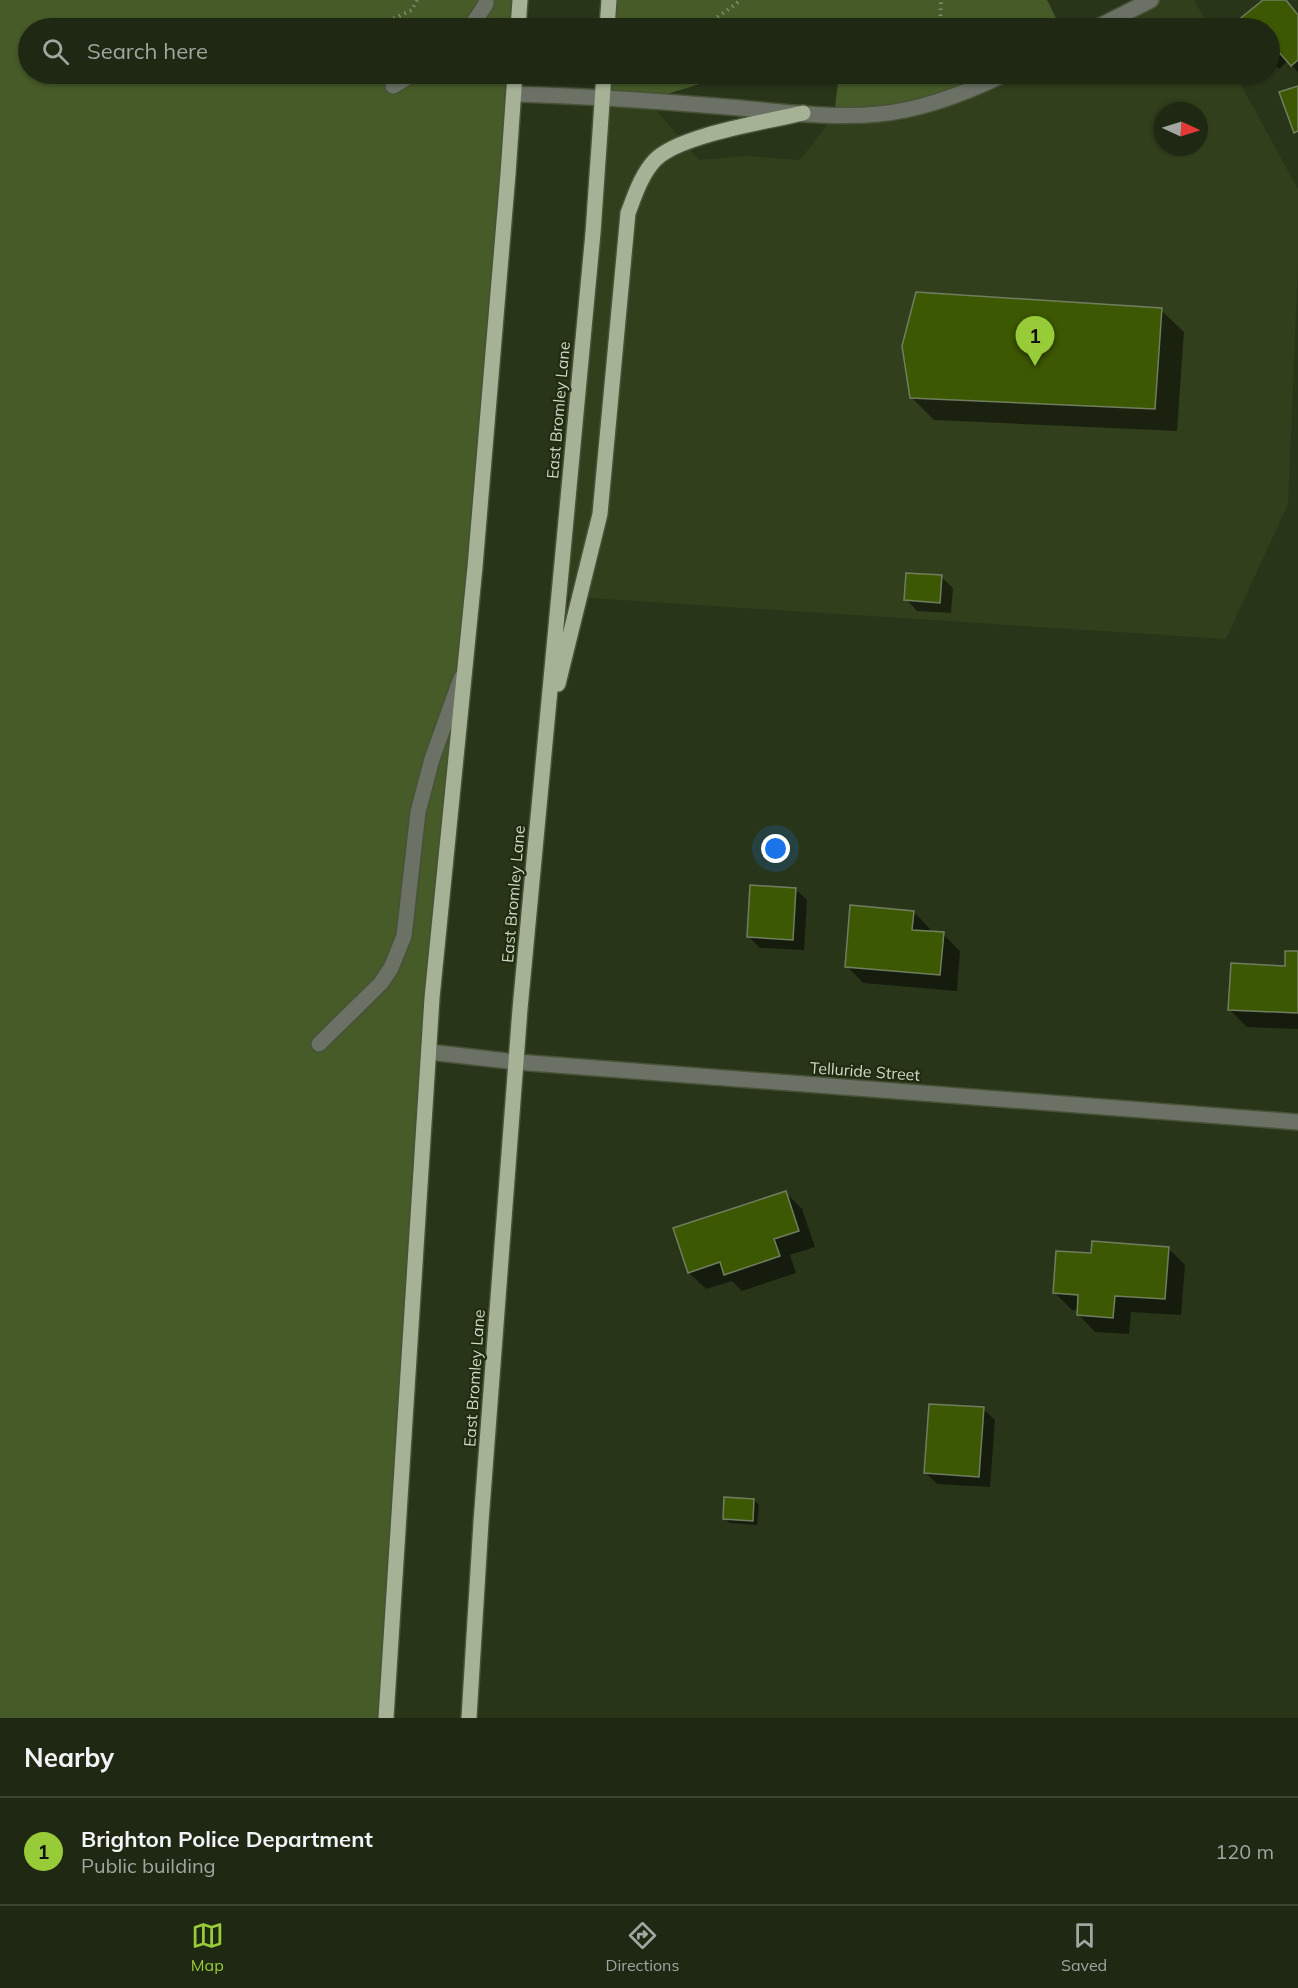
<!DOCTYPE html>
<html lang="en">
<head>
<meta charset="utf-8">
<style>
	:root { --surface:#1f2813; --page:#27301c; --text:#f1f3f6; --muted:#a1a6a0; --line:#3c4433; --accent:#97cc38 }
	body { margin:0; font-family:Mulish,sans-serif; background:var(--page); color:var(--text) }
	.compass { position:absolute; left:1154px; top:102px; width:54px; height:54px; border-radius:50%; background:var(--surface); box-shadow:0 2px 4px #0004; rotate:94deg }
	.you { position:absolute; left:776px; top:849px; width:21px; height:21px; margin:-15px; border:4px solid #fff; border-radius:50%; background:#1a73e8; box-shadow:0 0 0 9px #1a73e833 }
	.badge { display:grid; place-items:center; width:39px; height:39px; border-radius:50%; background:var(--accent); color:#111; font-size:20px; font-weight:700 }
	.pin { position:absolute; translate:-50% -50px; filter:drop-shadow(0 2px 3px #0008) }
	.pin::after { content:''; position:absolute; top:32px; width:21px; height:18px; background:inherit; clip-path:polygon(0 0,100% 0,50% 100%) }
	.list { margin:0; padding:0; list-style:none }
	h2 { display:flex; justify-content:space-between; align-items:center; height:78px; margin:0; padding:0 24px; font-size:26px }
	h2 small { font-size:20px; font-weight:400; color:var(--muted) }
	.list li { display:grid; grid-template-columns:39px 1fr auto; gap:18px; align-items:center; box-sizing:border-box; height:108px; padding:0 24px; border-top:2px solid var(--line) }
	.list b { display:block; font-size:22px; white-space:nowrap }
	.list p { margin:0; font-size:20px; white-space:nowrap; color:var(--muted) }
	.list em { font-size:20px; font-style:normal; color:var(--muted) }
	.icon { flex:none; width:33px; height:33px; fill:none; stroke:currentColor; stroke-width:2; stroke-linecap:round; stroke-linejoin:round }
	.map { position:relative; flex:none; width:1298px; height:1718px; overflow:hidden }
	.search { position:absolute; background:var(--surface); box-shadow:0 2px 4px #0004; left:18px; right:18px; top:18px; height:66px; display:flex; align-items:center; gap:15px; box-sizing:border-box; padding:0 21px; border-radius:33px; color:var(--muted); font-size:22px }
	.sheet { height:186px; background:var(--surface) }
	nav { display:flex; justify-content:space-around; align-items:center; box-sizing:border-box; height:84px; border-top:2px solid var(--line); background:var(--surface); font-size:16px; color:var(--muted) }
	nav a { display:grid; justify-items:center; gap:3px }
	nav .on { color:var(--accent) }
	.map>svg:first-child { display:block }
	.built { fill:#313f1c; fill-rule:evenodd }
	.green { fill:#465b28 }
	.shadow { fill:#0007 }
	.building { fill:#3d5802; stroke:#707e5f; stroke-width:1.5 }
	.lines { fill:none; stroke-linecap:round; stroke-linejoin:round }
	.minor-casing { stroke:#475238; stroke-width:18 }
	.major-casing { stroke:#475238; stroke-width:18 }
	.path { stroke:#808a73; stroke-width:4; stroke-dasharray:1.5 4.5; stroke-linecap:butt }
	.minor { stroke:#6b7164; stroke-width:15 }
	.major { stroke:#a5b296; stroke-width:15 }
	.labels { text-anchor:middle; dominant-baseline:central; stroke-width:4.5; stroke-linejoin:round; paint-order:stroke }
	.street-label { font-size:16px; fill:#d0d8c7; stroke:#202b10 }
</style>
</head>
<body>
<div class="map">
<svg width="1298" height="1718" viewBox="0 0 1298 1718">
	<rect width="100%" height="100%" fill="#293519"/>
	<path class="built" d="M1151 0H1194L1210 28H1095Z
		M1005 74H1235L1298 189V264L1288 504 1226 639 559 596 603 96 647 100 699 160 746 156 800 160 834 116ZM1163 111H1199V147H1163Z"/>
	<path class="green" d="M0 0H520L518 28H28V74H515L463 673 381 1718H0Z
		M608 0H1047L1061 28H607Z
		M604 74H733L647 100 603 96Z
		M839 74H1005L925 106 834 116Z"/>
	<path class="shadow" d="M1265 0H1286L1298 15V72L1288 61 1279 69 1270 59V28H1245L1239 21Z
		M1161 310 1184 332 1177 431 934 420 912 398Z
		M941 577 953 588 951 613 917 611 906 599Z
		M795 889 807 900 804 950 760 948 748 936Z
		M914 912 930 929V933L943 934 960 951 957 991 863 983 847 966Z
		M1298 953V1029L1247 1027 1230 1010 1286 967Z
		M785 1192 802 1209 815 1247 790 1255 796 1273 742 1291 732 1281 706 1289 689 1273Z
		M1168 1248 1185 1265 1181 1315 1131 1312 1129 1334 1095 1332 1079 1315V1310H1072L1055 1293Z
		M983 1409 995 1420 990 1487 937 1484 926 1473Z
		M754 1500 759 1505 757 1525 730 1523 724 1518Z"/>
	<path class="building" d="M1263 0H1286L1298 15V60L1291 66 1277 50 1270 56V28H1243L1237 21Z
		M1298 86V131L1294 133 1279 92Z
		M916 292 1162 308 1155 409 910 398 902 346Z
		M906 573 942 575 940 603 904 600Z
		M750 885 796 888 793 940 747 937Z
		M850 905 914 911 912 930 944 932 940 975 845 967Z
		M1285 951H1298V1013L1228 1010 1231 963 1285 966Z
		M786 1191 799 1231 774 1239 780 1256 724 1275 720 1262 688 1273 673 1228Z
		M1092 1241 1169 1247 1165 1299 1115 1296 1113 1318 1077 1315 1078 1295 1053 1293 1056 1251 1091 1253Z
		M929 1404 984 1407 979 1477 924 1473Z
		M724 1497 754 1499 753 1521 723 1519Z"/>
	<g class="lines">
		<g class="minor-casing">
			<path id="minor" d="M470 28 486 4V0
				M1096 28 1151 0
				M393 86 413 74
				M514 94C586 96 657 101 728 107 778 111 829 119 879 114 923 110 966 93 1005 74
				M319 1044 381 983 391 968 404 936 418 812 432 759 461 678
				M429 1052 517 1062 1298 1122"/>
		</g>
		<g class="major-casing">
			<path id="major" d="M518 28 520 0
				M607 28 609 0
				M558 684 600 514 628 213C635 195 641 175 655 160 679 135 766 122 803 113
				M386 1718 432 998 475 567 508 174 515 74
				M469 1718 481 1522 520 1009 593 233 604 74"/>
		</g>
		<path class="path" d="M380 28V25L412 10 417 0
			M703 28 741 0
			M940 28 941 0
			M785 74 855 78 909 74"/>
		<use href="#minor" class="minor"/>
		<use href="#major" class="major"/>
	</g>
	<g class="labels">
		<g class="street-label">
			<text transform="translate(558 410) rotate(-85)">East Bromley Lane</text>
			<text transform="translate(513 894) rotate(-85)">East Bromley Lane</text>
			<text transform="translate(865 1071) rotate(4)">Telluride Street</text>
			<text transform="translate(474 1378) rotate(-86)">East Bromley Lane</text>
		</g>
	</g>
</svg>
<svg class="compass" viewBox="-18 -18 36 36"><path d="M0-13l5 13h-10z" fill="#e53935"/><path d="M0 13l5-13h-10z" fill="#a1a6a0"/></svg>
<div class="you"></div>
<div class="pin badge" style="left:1035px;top:366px">1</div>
<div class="search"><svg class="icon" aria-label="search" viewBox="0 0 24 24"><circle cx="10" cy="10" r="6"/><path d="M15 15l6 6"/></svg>Search here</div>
</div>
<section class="sheet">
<h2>Nearby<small></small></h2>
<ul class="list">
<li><span class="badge">1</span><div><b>Brighton Police Department</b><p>Public building</p></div><em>120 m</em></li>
</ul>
</section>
<nav>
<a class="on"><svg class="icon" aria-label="map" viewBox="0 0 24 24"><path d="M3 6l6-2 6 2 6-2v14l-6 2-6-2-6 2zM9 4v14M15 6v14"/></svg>Map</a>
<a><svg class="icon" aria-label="directions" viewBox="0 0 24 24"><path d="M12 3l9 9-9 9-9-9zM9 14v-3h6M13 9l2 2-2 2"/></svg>Directions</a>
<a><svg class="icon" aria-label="saved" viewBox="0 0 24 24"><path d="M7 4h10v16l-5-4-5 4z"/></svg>Saved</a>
</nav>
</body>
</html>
